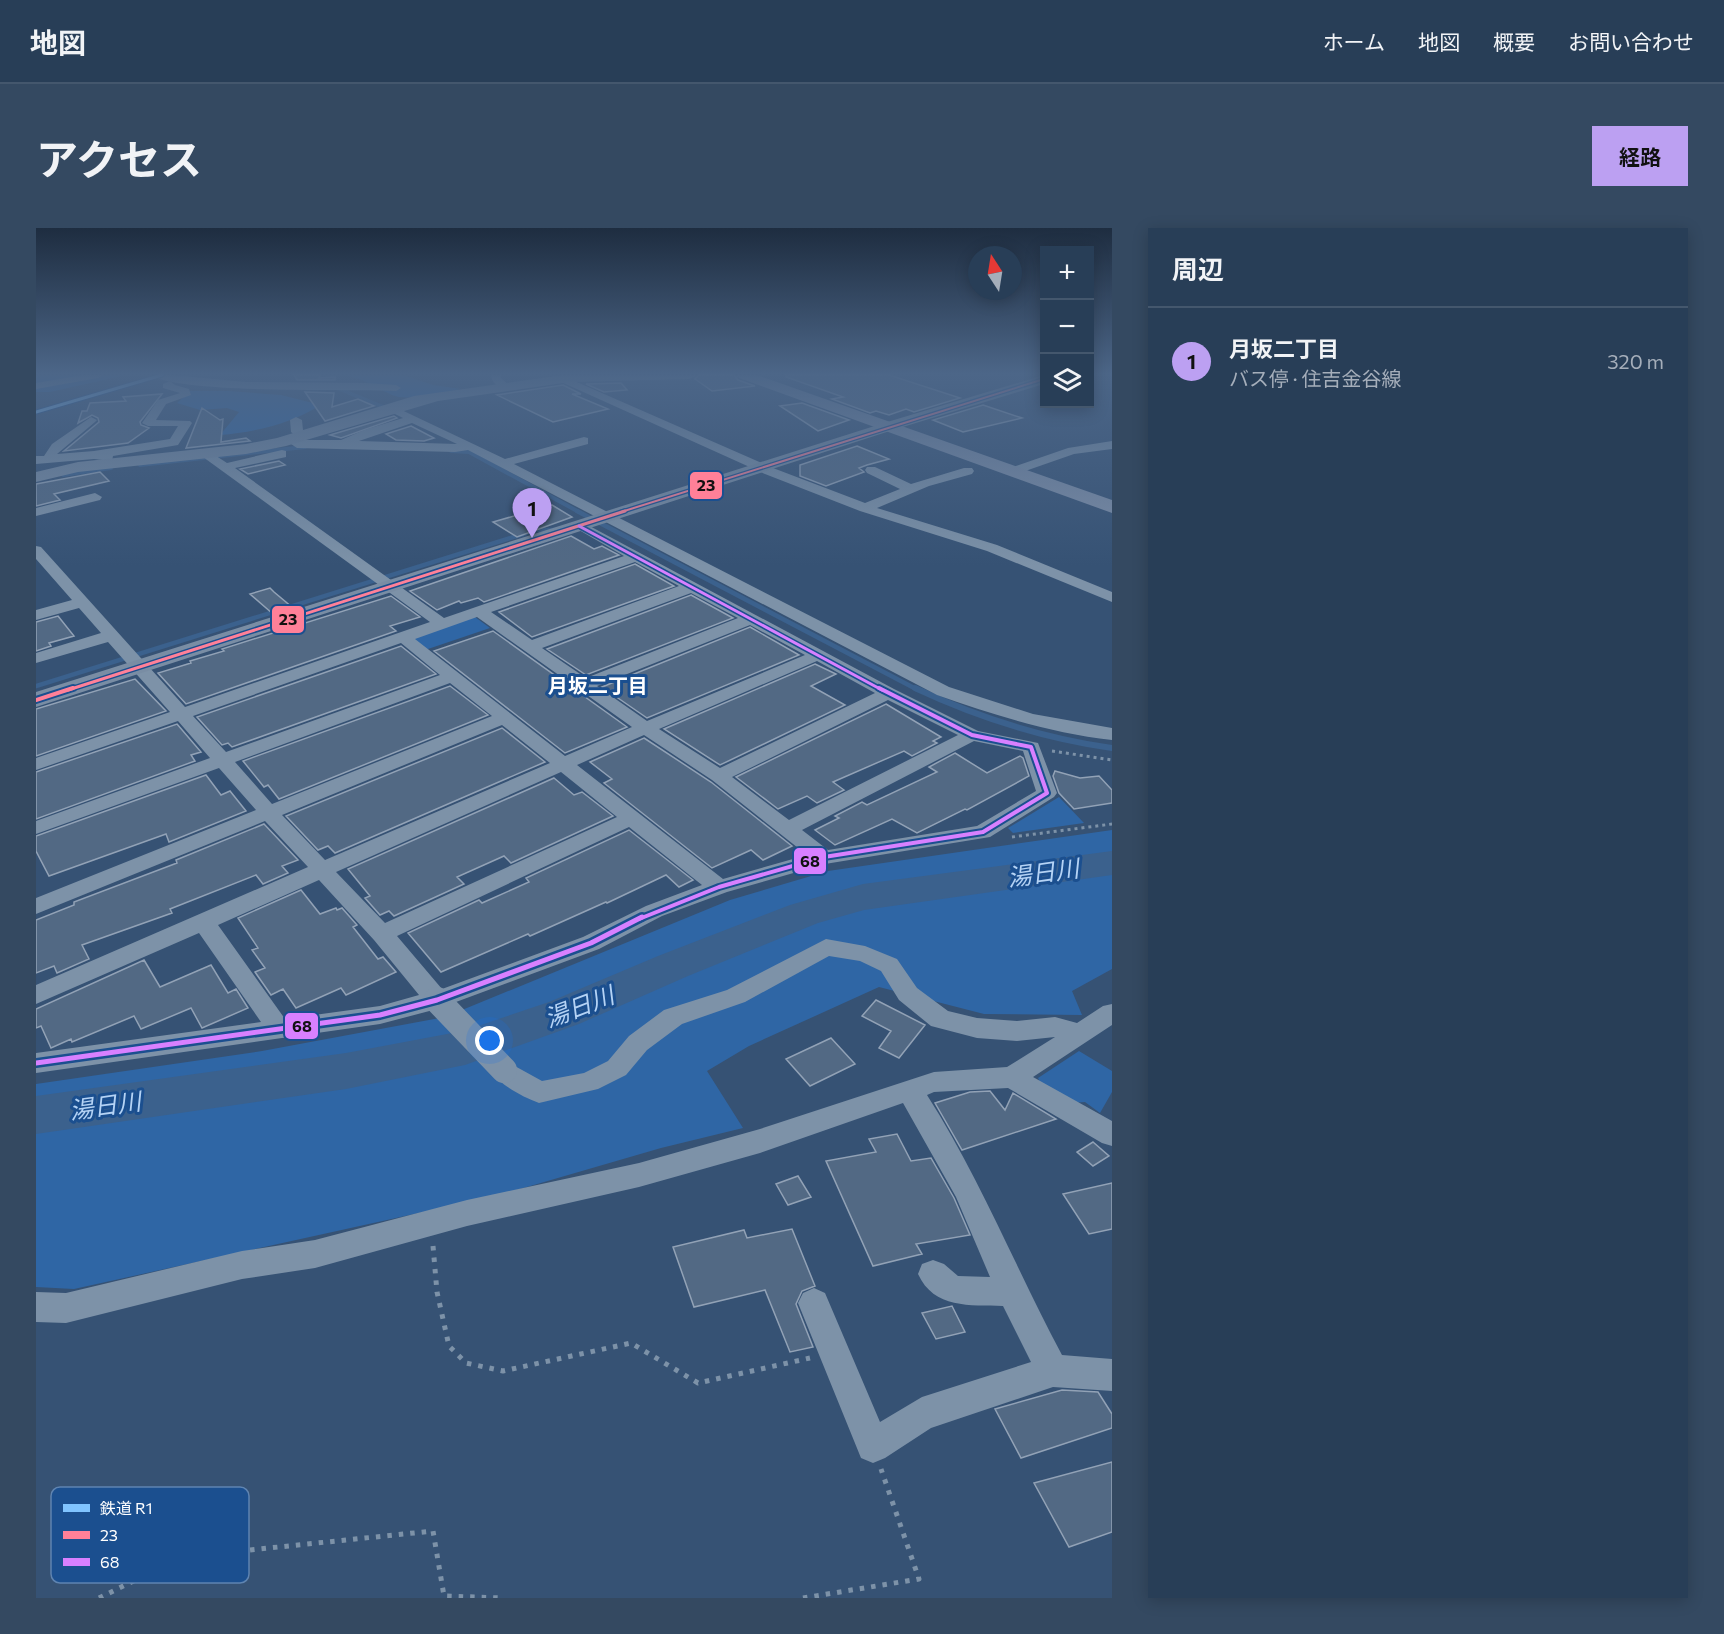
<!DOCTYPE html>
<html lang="ja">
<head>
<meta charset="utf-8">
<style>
	:root { --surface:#283e57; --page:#344961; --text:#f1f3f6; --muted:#a5aeba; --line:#44576d; --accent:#bca0f2 }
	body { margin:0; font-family:Commissioner,"Noto Sans JP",sans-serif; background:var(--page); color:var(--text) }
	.controls { position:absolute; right:18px; top:18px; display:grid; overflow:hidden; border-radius:0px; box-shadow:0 3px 15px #0003 }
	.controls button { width:54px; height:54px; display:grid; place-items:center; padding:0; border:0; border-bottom:2px solid var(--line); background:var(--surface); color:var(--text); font:30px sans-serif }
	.compass { position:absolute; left:932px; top:18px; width:54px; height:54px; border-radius:50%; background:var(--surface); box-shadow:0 3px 15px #0003; rotate:348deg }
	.you { position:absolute; left:454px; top:813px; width:21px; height:21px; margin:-15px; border:4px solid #fff; border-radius:50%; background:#1a73e8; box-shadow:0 0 0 9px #1a73e833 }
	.badge { display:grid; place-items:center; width:39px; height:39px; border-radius:50%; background:var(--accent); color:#111; font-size:20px; font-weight:700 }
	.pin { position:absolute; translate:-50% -50px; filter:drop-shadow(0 2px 3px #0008) }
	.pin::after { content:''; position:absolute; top:32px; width:21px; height:18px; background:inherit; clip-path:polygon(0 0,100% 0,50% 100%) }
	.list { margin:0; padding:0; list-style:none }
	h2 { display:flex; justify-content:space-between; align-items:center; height:78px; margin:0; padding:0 24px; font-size:26px }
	h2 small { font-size:20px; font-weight:400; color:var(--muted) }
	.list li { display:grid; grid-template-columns:39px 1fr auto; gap:18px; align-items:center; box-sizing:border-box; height:108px; padding:0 24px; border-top:2px solid var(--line) }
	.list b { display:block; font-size:22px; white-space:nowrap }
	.list p { margin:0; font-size:20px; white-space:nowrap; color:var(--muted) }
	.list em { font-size:20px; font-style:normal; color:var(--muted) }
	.icon { flex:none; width:33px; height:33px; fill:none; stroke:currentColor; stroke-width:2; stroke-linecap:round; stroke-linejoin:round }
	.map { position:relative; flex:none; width:1076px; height:1370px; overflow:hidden; border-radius:0px }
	header { display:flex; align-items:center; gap:36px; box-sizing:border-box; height:84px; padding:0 30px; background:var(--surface); border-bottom:2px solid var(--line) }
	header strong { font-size:28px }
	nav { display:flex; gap:33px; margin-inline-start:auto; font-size:21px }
	.intro { display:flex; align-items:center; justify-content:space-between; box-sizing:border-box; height:144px; padding:0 36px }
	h1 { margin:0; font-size:42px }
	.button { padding:15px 27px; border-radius:0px; background:var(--accent); color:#111; font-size:21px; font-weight:700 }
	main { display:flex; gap:36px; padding:0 36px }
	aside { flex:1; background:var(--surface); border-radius:0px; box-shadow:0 3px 15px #0003 }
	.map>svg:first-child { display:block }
	.green { fill:#2f66a5 }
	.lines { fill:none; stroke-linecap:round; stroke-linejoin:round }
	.stream-far2 { stroke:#3b618d; stroke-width:4 }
	.stream-far1 { stroke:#3b618d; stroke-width:4.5 }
	.stream { stroke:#3b618d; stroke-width:6 }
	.river { fill:#3b618d; fill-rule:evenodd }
	.building { fill:#526984; stroke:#92a2b6; stroke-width:1.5 }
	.path-far1 { stroke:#7d92a8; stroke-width:3; stroke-dasharray:3 4; stroke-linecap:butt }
	.path { stroke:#7d92a8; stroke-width:5; stroke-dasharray:4.5 7; stroke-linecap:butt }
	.street { fill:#7d92a8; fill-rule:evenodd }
	.secondary { fill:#798da4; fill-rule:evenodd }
	.primary { fill:#7d8ea7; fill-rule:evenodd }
	.street-bridge { stroke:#7d92a8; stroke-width:26 }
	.bus-1-far2-casing { stroke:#1b4f8f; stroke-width:4.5 }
	.bus-1-far1-casing { stroke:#1b4f8f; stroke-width:6 }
	.bus-1-casing { stroke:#1b4f8f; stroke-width:8 }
	.bus-2-far2-casing { stroke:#1b4f8f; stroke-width:6 }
	.bus-2-far1-casing { stroke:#1b4f8f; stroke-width:8 }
	.bus-2-casing { stroke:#1b4f8f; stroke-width:10 }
	.bus-1-far2 { stroke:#ff8098; stroke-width:2 }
	.bus-1-far1 { stroke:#ff8098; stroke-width:3 }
	.bus-1 { stroke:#ff8098; stroke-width:4 }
	.bus-2-far2 { stroke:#d880ff; stroke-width:3 }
	.bus-2-far1 { stroke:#d880ff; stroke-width:4 }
	.bus-2 { stroke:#d880ff; stroke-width:5 }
	.rail-1-casing { stroke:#1b4f8f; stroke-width:5 }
	.rail-1 { stroke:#80c4ff; stroke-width:3 }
	.labels { text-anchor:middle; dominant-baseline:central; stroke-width:6; stroke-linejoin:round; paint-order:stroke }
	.far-neighbourhood-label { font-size:20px; font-weight:bold; fill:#fff; stroke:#1b4f8f }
	.water-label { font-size:24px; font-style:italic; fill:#b5d3f5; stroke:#1b4f8f }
	.key { fill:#1b4f8f; stroke:#5f84b1; stroke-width:1.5 }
	.key-label { font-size:16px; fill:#fff }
	.line-badge { stroke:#1b4f8f; stroke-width:2 }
	.pale-badge-label { font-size:16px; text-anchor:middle; font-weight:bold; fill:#111 }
</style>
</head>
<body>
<header>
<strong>地図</strong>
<nav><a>ホーム</a><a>地図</a><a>概要</a><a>お問い合わせ</a></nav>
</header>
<div class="intro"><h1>アクセス</h1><a class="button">経路</a></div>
<main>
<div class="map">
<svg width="1076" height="1370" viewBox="0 0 1076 1370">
	<rect width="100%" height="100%" fill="#365274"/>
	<path class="green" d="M0 147H90L14 164H0Z
		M304 147H367L397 157 425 161C408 164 372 174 356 167 337 158 326 149 304 147Z
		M154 163H193L245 167 285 177C254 196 220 204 184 207L203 184 191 180 164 182 141 175Z
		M439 389 454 400 389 422 374 410Z
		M1023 569 1048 595 977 605 972 600Z
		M1076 602V741L1036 763 1046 787 948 786 843 759 713 818 671 843 707 900 625 920 460 968 38 1061 0 1059V856L226 823 409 789 694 672 792 643Z
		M1043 823 1076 843V864L1064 885 1049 874 1035 875 1006 859 1002 850Z"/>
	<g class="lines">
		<path class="stream-far2" d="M301 160 352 181
			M415 223 433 224 543 284
			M104 237 269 219
			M27 247 75 240"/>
		<path class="stream-far1" d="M541 283 882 462
			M0 458 500 302H519"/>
		<path class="stream" d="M879 460C943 490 1006 510 1076 520"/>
		<path class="river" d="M1076 623V647L828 682 782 695 652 748 543 796 429 837 310 861 0 906V868L310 825 427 803 513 774 622 728 754 677 827 656Z"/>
	</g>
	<path class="building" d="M258 147H284L283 150 299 149V152H261Z
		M663 147H698L702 152 719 158 676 163 659 151Z
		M750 147H853L924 170 878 184 870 181 853 187 840 183 834 185 796 171 807 169 750 149Z
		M585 155 591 162 568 164 550 156Z
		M527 157 545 166H536L572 181 517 194 461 167Z
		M269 164 298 165 296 179 322 171 338 178 289 193Z
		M126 166 104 194 105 197 113 200 92 215 28 223 63 194 62 190 56 187 42 195 46 183H51L54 175 90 173 87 169Z
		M766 175 813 192 782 203 744 178Z
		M947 177 986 190 927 204 897 192Z
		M166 180 184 192 187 191 185 214 210 210 214 213 150 220Z
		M358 188 361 190 305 210 294 207Z
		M375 198 398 210 388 213 360 212 350 206Z
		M821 218 853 231 831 237 823 240 828 244 790 258 764 248V237Z
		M243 233 249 237 212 246 204 241Z
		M64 244 73 253 18 266 24 272 0 278V256Z
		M516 277 536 289 481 309 457 294Z
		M535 308 558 321 566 318 583 327 448 374 442 370 425 375 423 373 401 382 374 363Z
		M599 336 638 358 496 409 463 384Z
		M234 360 238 364 257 380 237 386 214 366Z
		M655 367 697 390 550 447 511 421Z
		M355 368 384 389 354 398 360 403 150 476 122 445 155 435 154 433 188 423 186 421Z
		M22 388 38 408 13 415 15 418 0 423V394Z
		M714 399 763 427 611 490 566 459Z
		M457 403 591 499 529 525 398 423Z
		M365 418 400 446 196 519 192 515 186 517 161 489Z
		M779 436 800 446 775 458 809 477 684 537 628 501Z
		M99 451 130 483 0 528V481Z
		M414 458 452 487 243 571 232 557 228 559 207 533Z
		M850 476 905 509 897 513 901 515 876 528 868 523 797 554 808 562 781 575 771 568 742 581 700 549Z
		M141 496 165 524 155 527 159 533 0 591V544Z
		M466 500 509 534 299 625 292 618 282 622 250 588Z
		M608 510 675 554 756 618 727 632 715 622 676 640 568 555 576 551 554 534Z
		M919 525 951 545 984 528 987 530 993 548 931 582 929 581 881 605 856 591 799 617 779 602 803 590 799 588 826 574 831 577 901 544 893 539Z
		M1019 543 1044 550 1063 548 1076 562V575L1038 581 1023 565 1017 548Z
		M170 547 185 567 194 563 210 583 133 614 130 606 13 648 0 623V608Z
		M518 550 538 567 546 564 577 588 475 635 468 628 421 649 428 656 358 688 353 683 344 687 329 670 334 668 312 641Z
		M228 596 262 632 246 638 252 645 227 656 220 647 134 681 136 685 46 717 53 731 21 745 18 738 0 745V692L38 677V674L141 635 140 632Z
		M593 602 657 652 643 659 630 647 571 675 570 674 494 708 492 706 405 744 372 705 443 672 446 675 493 654 490 650Z
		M265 662 284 686 300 680 301 682 306 680 321 697 317 699 342 731 347 729 360 744 310 767 305 760 260 780 247 761 235 767 219 744 229 740 216 722 222 720 202 690Z
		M108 732 124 759 175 737 192 765 200 761 212 780 166 800 155 780 105 801 98 788 36 814 35 811 15 820 5 798 0 800V781Z
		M840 772 889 797 863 830 843 820 855 803 826 788Z
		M795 810 819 836 774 858 750 831Z
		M954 863 969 882 977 865 1020 891 926 922 899 875 934 864Z
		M861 906 875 933 895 930 918 970 934 1007 880 1016 886 1026 837 1038 790 933 840 924 833 911Z
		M1057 914 1073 928 1057 938 1041 924Z
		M762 948 775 969 752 977 740 956Z
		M1076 955V1001L1053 1006 1027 966Z
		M756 1001 779 1058 766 1063 760 1076 777 1119 754 1124 729 1062 658 1079 637 1019 708 1002 711 1010Z
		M916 1078 929 1104 900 1111 886 1085Z
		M1026 1162 1062 1164 1076 1186V1200L985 1230 959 1181Z
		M1076 1234V1304L1033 1319 998 1255Z"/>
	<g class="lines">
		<path class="path-far1" d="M1016 523 1076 532
			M976 609 1076 596"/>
		<path class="path" d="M397 1018 401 1064 413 1118 430 1135 467 1143 595 1115 662 1155 774 1130
			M63 1370 146 1329 397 1303 408 1368 468 1370
			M767 1370 883 1351 845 1241"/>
		<path class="street" d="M47 147H67L62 150 0 161V155Z
			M116 147H136L210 154 330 155 360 157 365 160 360 163C318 161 140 166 116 147Z
			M455 147H465V150L475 159 470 162C463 161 455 154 455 147Z
			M527 148 737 240 829 275 864 261 831 245 829 242 831 239H839L875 256 928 240H936L938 243 936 246 893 258 841 280 961 317 1076 364V374L951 323 824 283 729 246 523 153 522 151Z
			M134 153 139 157 153 161 155 167 130 176 120 192 154 193 156 195 142 217 77 228 76 233 58 231 0 236V228H8L16 216 55 189 61 192 59 194 21 226 58 223 134 211 142 198H112L106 195 122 172 144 165 127 160V156Z
			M355 177 469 231 548 209 552 210V216L478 236 913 459 997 486 1076 500V512C1015 505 958 487 901 467L432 222 419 224 261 220 255 216 261 212H305L328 202 367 190 351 182V178ZM376 195 421 216 323 213Z
			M260 189 266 192 267 202 273 207 271 210H263L255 204 254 192Z
			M1076 213V221L1038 226 978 247 972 243 974 240 1032 220Z
			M171 222 191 235 246 222 250 223V229L199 240 408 390 588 328 536 298 543 294 548 295 858 461 942 503 1002 515 1021 565 1018 569 954 609 789 636 691 664 626 688 563 721 401 781 344 796 0 845V825L225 794 163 705 0 776V757L272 639 229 593 0 686V670L220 582 183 540 0 606V593L174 530 142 493 0 542V530L134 484 72 414 0 435V425L65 405 43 380 0 392V382L36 372 0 331V318L5 319 149 479 394 394 167 229 165 226ZM599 334 643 358 496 412 455 384ZM655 365 702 390 550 450 506 420ZM441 389 596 499 529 528 379 411ZM714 397 769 427 611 493 561 458ZM365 415 404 447 190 524 157 488ZM781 433 839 465 684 540 623 501ZM414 455 456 488 236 576 199 534ZM852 472 922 507 753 592 696 549ZM466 497 514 535 289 632 246 587ZM608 507 676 552 771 627 687 651 541 537ZM938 513 987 523 1000 563 941 598 792 622 766 602ZM525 544 581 589 349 695 300 644ZM593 599 666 657 610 678 547 709 406 761 361 708ZM283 652 338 712 383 767 344 778 249 791 182 697Z
			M59 265 66 269 64 272 0 288V280Z
			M790 711 829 718 861 731 881 760 912 783 941 790 981 793 1019 789 1041 795 1067 778 1076 776V797L997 849 1076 893V918L1066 915 972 860 898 864 891 867C944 950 980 1041 1026 1127L1076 1131V1163L1017 1159 895 1200 849 1230 837 1235 825 1230 762 1075 767 1065 778 1060 789 1065 844 1194 886 1169 995 1134 967 1078C934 1077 898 1081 882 1046L886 1036 897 1032 908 1036 922 1048 954 1049 920 969 867 875 724 925 603 959 431 998 279 1040 206 1051 30 1095 0 1094V1064L30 1065 206 1023 279 1012 431 972 603 935 724 901 898 844 971 839 1019 809 981 813 941 810 895 798 863 772 845 743 824 733 793 728 709 774 646 796 611 822 590 847 562 861 503 875C487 869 463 857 455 842L459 835 468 832 506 853 548 845 572 833 593 808 628 782 691 762Z"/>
		<path class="secondary" d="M527 147H661L654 151 534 154 402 173 250 218 210 226 42 244 0 254V244L42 234 210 216 241 210 378 168Z
			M1008 147V156L860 201 0 479V464L848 195Z"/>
		<path class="primary" d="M700 147H721L1076 272V285L703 150Z"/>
		<path class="street-bridge" d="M401 772 468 842"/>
		<g class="bus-1-far2-casing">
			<path id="bus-1-far2" d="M585 284 1008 151"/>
		</g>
		<g class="bus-1-far1-casing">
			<path id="bus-1-far1" d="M32 462 589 283"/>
		</g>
		<g class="bus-1-casing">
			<path id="bus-1" d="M0 472 37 460"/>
		</g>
		<g class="bus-2-far2-casing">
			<path id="bus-2-far2" d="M543 298 846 462"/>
		</g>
		<g class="bus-2-far1-casing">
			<path id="bus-2-far1" d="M603 691 683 659 788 629 947 604 1011 565 995 519 936 507 843 460"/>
		</g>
		<g class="bus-2-casing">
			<path id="bus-2" d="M0 835 344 787 401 772 555 715 606 689"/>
		</g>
		<use href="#bus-1-far2" class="bus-1-far2"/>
		<use href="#bus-1-far1" class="bus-1-far1"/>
		<use href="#bus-1" class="bus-1"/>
		<use href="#bus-2-far2" class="bus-2-far2"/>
		<use href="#bus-2-far1" class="bus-2-far1"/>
		<use href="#bus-2" class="bus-2"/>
		<g class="rail-1-casing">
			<path id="rail-1" d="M0 184 126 147"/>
		</g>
		<use href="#rail-1" class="rail-1"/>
	</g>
	<linearGradient id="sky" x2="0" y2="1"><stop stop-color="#1e2d40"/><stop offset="0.43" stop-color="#4c6688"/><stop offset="1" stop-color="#4c6688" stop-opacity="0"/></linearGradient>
	<rect width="1076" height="338" fill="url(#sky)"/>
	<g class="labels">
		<g class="far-neighbourhood-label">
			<text x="562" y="457">月坂二丁目</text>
		</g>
		<g class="water-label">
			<text transform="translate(1007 644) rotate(-8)">湯日川</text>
			<text transform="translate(543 778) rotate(-21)">湯日川</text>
			<text transform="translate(69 877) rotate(-8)">湯日川</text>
		</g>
	</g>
	<rect x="15" y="1259" width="198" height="96" rx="9" class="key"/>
	<rect x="27" y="1276" width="27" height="8" fill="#80c4ff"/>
	<rect x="27" y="1303" width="27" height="8" fill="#ff8098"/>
	<rect x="27" y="1330" width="27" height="8" fill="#d880ff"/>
	<g class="key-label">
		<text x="64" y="1286">鉄道 R1</text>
		<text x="64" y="1313">23</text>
		<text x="64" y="1340">68</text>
	</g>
	<g class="line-badge">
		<rect x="653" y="243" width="34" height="29" rx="6" fill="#ff8098"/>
		<rect x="235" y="377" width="34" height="29" rx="6" fill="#ff8098"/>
		<rect x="757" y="619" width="34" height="28" rx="6" fill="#d880ff"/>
		<rect x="248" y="784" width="35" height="28" rx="6" fill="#d880ff"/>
	</g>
	<g class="pale-badge-label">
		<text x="670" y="263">23</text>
		<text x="252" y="397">23</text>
		<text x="774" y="639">68</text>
		<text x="266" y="804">68</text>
	</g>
</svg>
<div class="controls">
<button>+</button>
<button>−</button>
<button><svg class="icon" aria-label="layers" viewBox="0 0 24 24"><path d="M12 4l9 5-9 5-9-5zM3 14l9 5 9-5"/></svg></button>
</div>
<svg class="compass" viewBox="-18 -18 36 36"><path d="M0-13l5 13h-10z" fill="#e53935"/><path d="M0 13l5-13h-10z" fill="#a5aeba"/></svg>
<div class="you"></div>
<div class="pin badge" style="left:496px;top:310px">1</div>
</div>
<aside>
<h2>周辺<small></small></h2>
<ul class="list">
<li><span class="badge">1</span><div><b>月坂二丁目</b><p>バス停 · 住吉金谷線</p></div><em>320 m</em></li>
</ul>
</aside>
</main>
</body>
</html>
